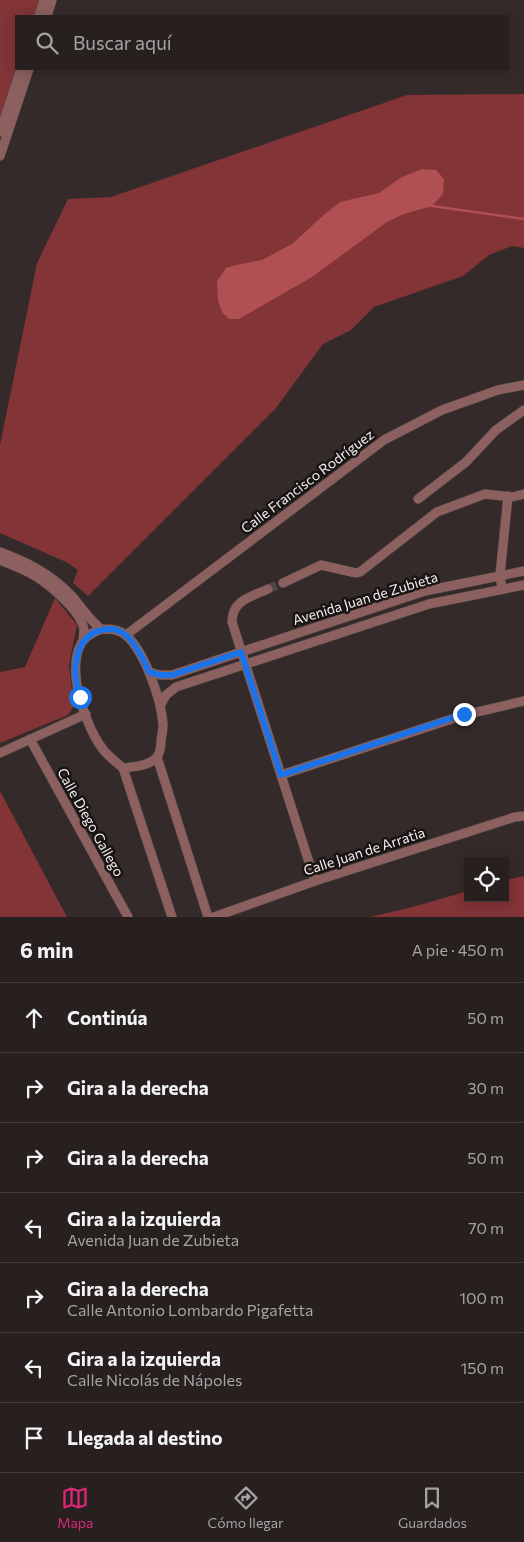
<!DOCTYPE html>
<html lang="es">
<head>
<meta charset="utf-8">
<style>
	:root { --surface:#27201f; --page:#332d2c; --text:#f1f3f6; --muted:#a4a3a4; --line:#433e3d; --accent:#db2777 }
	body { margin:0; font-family:Commissioner,sans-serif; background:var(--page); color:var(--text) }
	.controls { position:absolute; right:15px; bottom:15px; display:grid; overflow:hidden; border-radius:0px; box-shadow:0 2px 12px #0003 }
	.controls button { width:45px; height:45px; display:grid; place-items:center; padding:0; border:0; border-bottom:1px solid var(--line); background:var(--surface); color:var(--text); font:25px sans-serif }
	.stop { position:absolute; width:15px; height:15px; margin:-11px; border:4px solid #1a73e8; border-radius:50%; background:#fff }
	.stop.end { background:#1a73e8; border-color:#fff; box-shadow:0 1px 5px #0008 }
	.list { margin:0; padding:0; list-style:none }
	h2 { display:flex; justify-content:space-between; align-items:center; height:65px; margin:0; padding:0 20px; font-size:21px }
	h2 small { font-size:16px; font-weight:400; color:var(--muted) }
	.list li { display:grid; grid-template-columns:32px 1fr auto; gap:15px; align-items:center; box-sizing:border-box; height:70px; padding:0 20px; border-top:1px solid var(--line) }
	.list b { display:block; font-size:19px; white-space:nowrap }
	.list p { margin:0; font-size:16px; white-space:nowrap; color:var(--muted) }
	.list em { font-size:16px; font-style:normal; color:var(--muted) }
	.icon { flex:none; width:28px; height:28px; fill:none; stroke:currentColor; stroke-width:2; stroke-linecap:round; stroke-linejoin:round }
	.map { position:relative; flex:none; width:524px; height:917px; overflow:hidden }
	.search { position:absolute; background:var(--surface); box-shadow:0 2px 12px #0003; left:15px; right:15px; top:15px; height:55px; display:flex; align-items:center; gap:12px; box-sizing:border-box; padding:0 18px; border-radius:0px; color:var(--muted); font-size:19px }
	.sheet { height:555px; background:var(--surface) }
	nav { display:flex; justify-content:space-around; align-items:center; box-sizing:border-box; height:70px; border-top:1px solid var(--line); background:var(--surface); font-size:14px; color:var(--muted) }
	nav a { display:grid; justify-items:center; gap:2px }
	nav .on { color:var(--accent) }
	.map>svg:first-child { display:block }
	.green { fill:#823437 }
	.water { fill:#b15053 }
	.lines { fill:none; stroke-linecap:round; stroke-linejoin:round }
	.stream { stroke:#b15053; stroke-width:2.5 }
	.minor-tunnel { stroke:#514847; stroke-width:9; stroke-dasharray:9 4.5; stroke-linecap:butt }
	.minor-casing { stroke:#4f4645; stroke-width:10 }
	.minor { stroke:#8b605f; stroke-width:9 }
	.route { stroke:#1a73e8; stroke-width:6 }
	.labels { text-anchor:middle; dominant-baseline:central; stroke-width:5; stroke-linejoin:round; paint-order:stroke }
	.street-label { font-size:14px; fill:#f6efef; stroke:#181413 }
</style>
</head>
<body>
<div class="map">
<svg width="524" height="917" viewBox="0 0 524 917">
	<rect width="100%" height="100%" fill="#342a29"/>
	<path class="green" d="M0 0H44L39 16H16V69H21L0 132Z
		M524 94V248L512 246 489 255 463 276 374 307 351 330 323 344 276 408 88 596 73 583 78 570 66 562 0 533V445L37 263 68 199 111 197 407 95Z
		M55 598 77 625 69 665 74 706 68 715 0 743V672L25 667Z
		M0 791 67 917H0Z
		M524 876V917H369L409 908 468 891V898H505V880Z"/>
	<path class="water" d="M422 169 436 170 444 179 443 194 432 206 404 214 387 222 312 277 239 319H229L222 312 218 301 217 281 226 268 236 265 262 260 292 244 326 213 340 202 379 193 400 178Z"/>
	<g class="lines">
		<path class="stream" d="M432 206 524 219"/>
		<path class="minor-tunnel" d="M268 589 283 583"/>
		<g class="minor-casing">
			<path id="minor" d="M39 16 44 0
				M47 16 52 0
				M0 132 21 69
				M0 156 29 69
				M418 499 466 462 496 430 524 410
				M0 552C27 562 49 573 70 594 81 606 88 619 101 629
				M0 560C12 565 24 569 35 576 50 585 82 612 84 630 84 633 83 638 83 641
				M283 583 321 565 356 573 360 572 437 512 485 494 512 497 524 494
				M268 589C251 597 232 600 232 622L315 881
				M502 589 500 575 508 496
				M101 629C110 629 119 629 127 636 145 653 161 699 163 724 163 729 162 735 161 740 161 745 160 754 156 758 148 766 134 767 123 768 117 763 111 758 105 752 86 729 65 670 82 642 87 635 94 632 101 629Z
				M126 635 384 440 442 410 498 390 524 385
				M149 672 160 675H172L425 591 524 571
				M160 706 166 695 176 687 429 604 524 585
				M30 739 128 917
				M0 753 86 714
				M157 757 208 917
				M123 768 172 917
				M281 775 464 715 524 701
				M214 917 315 881 515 817 524 816"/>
		</g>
		<use href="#minor" class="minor"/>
	</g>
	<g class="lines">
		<path class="route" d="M80 697C77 686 74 675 76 663 78 644 89 629 110 629 115 629 123 632 127 636 137 646 144 660 149 672L160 675H172L241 652 281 775 464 714"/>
	</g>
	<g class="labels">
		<g class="street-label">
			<text transform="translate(307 481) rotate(-37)">Calle Francisco Rodríguez</text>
			<text transform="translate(365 598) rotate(-17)">Avenida Juan de Zubieta</text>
			<text transform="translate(91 822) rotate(61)">Calle Diego Gallego</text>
			<text transform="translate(364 851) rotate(-18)">Calle Juan de Arratia</text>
		</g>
	</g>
</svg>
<div class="controls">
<button><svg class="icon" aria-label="locate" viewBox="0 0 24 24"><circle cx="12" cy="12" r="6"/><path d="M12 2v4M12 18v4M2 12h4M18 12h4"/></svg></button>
</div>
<div class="stop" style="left:80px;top:697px"></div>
<div class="stop end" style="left:464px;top:714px"></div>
<div class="search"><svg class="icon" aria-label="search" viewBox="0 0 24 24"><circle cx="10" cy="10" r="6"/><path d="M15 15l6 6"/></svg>Buscar aquí</div>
</div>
<section class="sheet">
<h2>6 min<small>A pie · 450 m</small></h2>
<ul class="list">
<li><svg class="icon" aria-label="ahead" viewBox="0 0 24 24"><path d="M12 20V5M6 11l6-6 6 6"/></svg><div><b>Continúa</b></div><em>50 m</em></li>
<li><svg class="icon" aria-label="right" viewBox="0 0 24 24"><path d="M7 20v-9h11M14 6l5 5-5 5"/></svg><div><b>Gira a la derecha</b></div><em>30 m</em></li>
<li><svg class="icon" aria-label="right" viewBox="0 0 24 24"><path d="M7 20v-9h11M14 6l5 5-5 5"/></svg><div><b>Gira a la derecha</b></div><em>50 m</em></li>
<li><svg class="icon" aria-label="left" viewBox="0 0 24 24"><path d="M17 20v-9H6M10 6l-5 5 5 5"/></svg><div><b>Gira a la izquierda</b><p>Avenida Juan de Zubieta</p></div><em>70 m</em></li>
<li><svg class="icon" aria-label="right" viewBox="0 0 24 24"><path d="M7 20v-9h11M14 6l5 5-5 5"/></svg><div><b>Gira a la derecha</b><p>Calle Antonio Lombardo Pigafetta</p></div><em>100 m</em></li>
<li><svg class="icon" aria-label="left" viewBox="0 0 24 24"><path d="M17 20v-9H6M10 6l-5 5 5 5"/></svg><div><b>Gira a la izquierda</b><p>Calle Nicolás de Nápoles</p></div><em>150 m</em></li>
<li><svg class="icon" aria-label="arrive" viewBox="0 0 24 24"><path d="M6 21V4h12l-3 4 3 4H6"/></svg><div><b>Llegada al destino</b></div></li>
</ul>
</section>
<nav>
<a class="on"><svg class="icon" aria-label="map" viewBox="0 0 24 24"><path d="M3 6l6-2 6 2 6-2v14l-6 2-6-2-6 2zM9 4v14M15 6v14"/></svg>Mapa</a>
<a><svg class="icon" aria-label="directions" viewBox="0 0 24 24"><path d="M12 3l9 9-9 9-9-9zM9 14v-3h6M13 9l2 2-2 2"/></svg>Cómo llegar</a>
<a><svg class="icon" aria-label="saved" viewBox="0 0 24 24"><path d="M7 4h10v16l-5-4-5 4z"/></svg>Guardados</a>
</nav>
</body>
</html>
